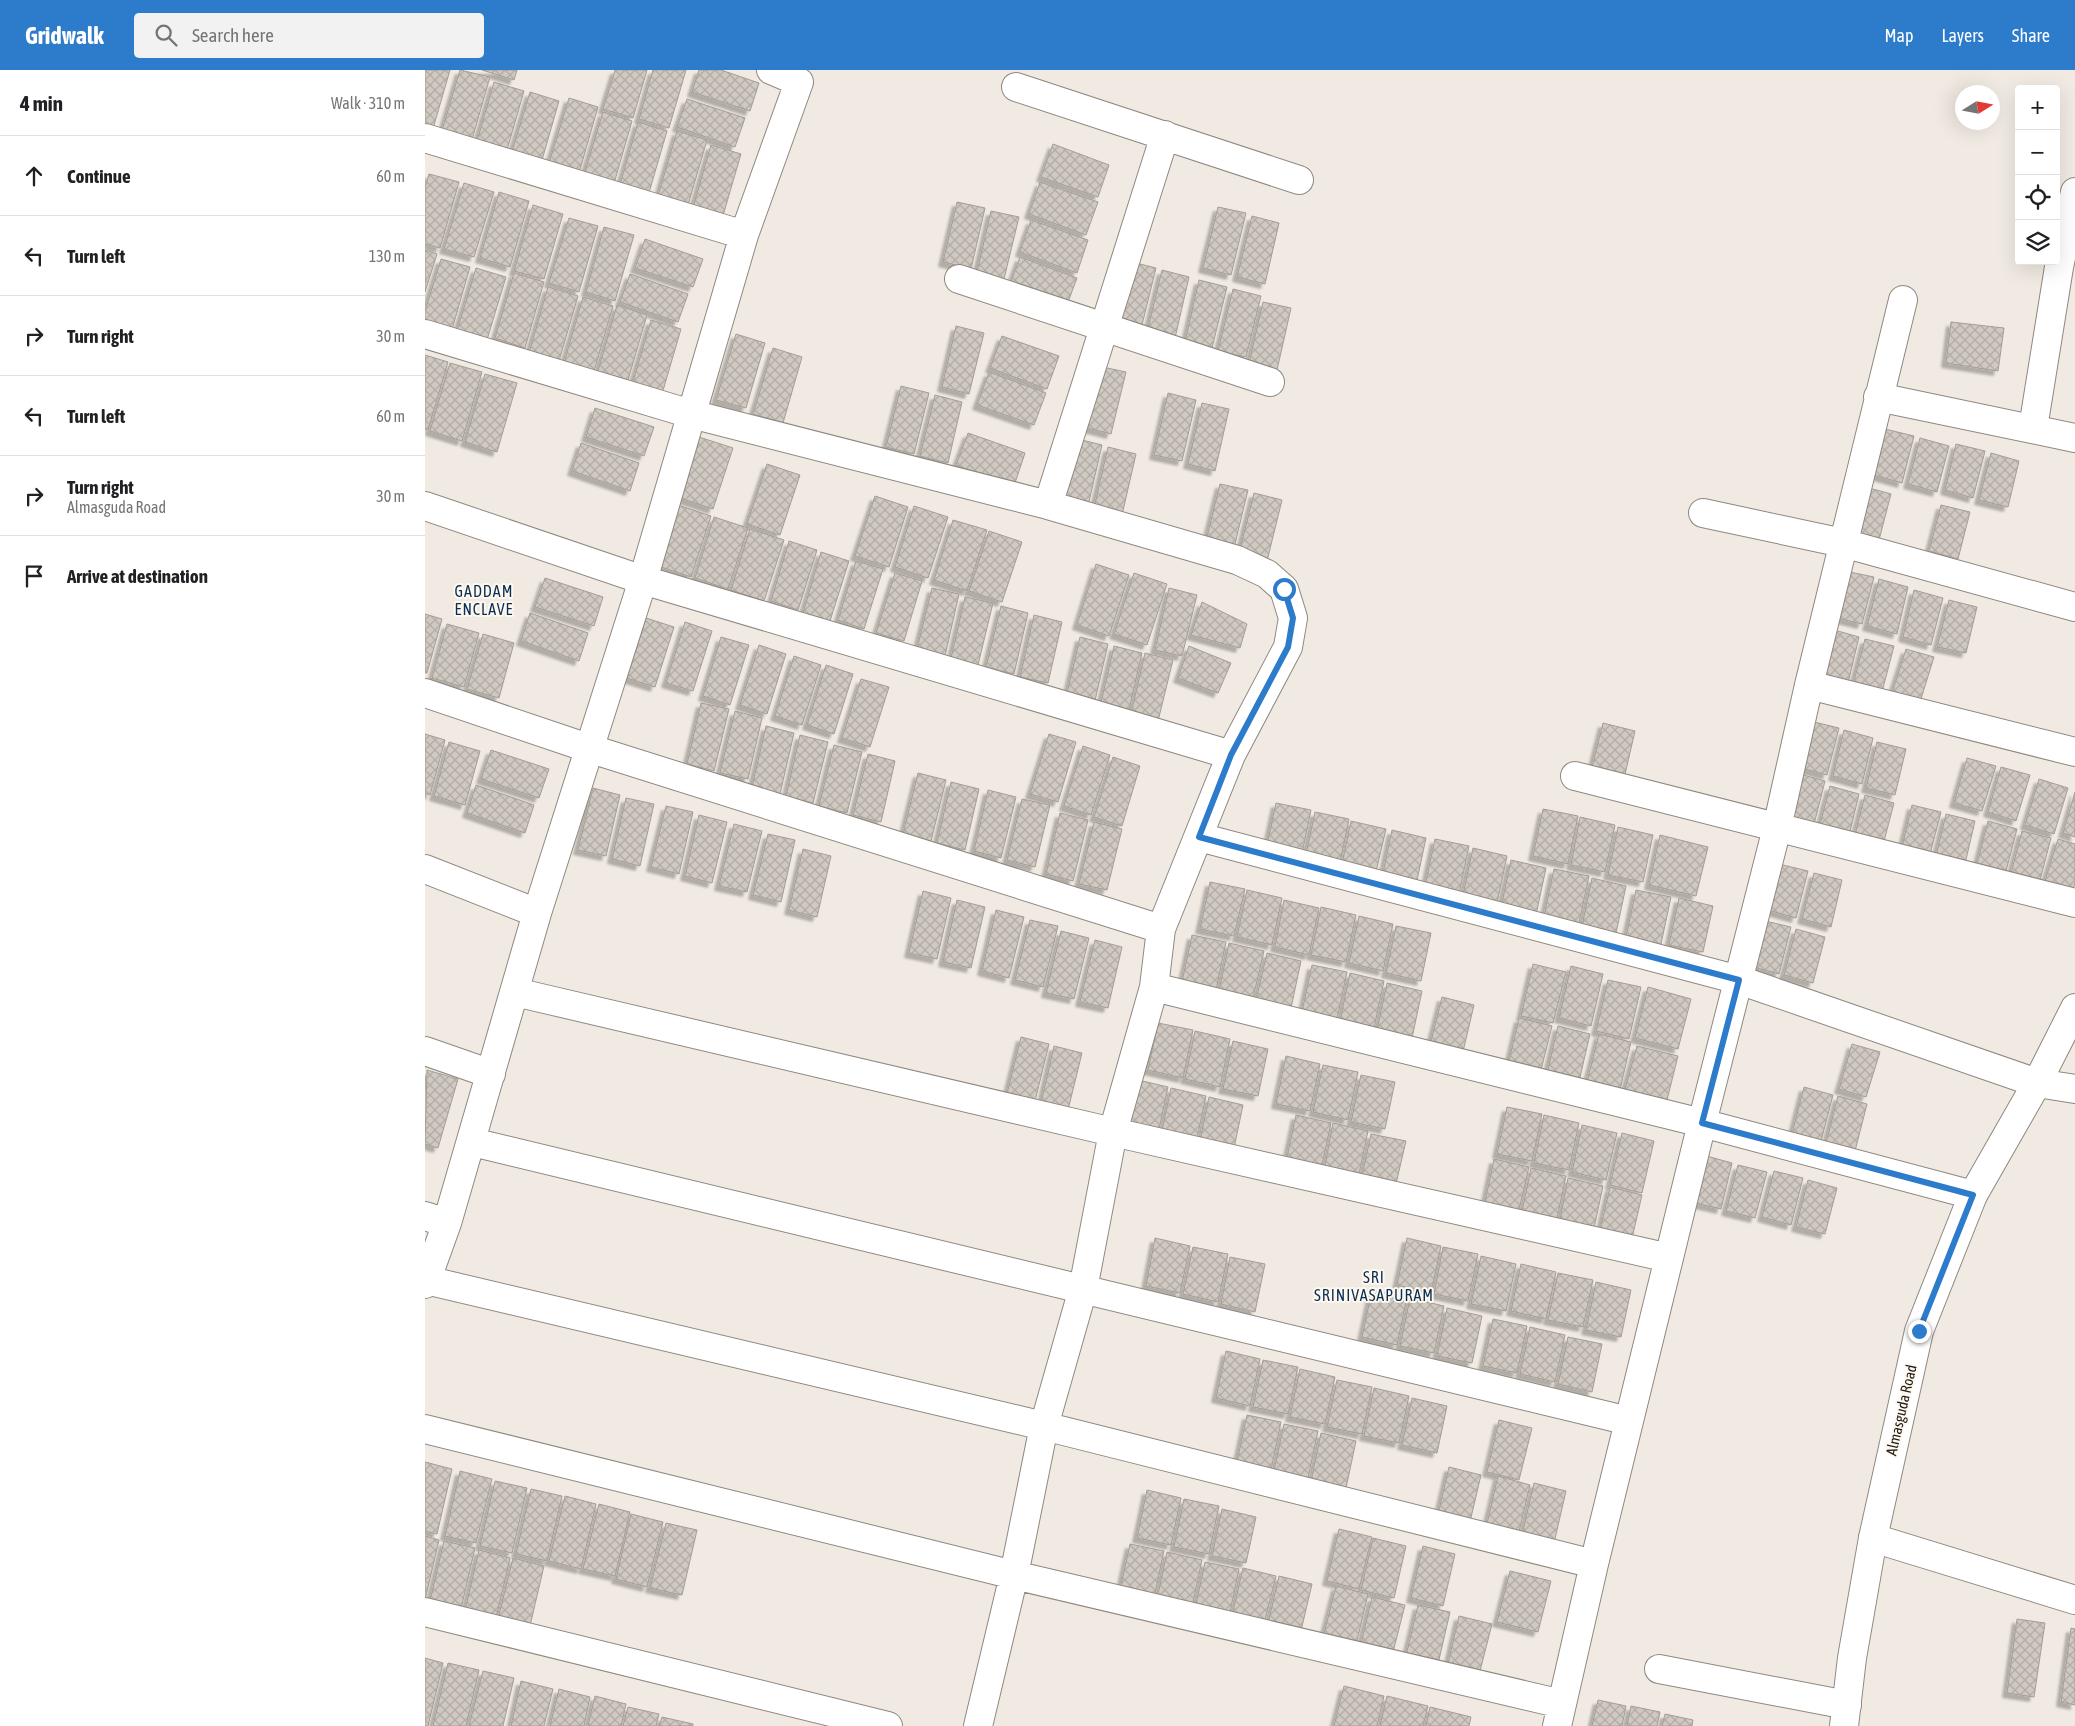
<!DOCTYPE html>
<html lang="en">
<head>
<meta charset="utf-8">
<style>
	:root { --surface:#fff; --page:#f2f2f2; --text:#202124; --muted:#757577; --line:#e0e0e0; --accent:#2d7bcb }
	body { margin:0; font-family:"Asap Condensed",sans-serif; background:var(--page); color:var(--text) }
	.controls { position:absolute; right:15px; top:15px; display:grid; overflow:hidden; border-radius:5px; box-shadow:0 5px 20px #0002 }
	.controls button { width:45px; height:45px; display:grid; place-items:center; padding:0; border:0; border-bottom:1px solid var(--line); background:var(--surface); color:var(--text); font:25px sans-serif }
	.compass { position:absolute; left:1530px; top:15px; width:45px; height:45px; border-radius:50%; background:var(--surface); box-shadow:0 5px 20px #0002; rotate:79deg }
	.stop { position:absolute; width:15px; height:15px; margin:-11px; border:4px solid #2d7bcb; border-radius:50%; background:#fff }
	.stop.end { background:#2d7bcb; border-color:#fff; box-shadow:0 1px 5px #0008 }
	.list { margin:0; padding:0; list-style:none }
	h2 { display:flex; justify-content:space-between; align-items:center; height:65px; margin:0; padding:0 20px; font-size:21px }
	h2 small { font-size:16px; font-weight:400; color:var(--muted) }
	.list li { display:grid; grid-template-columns:32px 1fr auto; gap:15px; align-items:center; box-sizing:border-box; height:80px; padding:0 20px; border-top:1px solid var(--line) }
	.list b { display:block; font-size:19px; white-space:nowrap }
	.list p { margin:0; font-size:16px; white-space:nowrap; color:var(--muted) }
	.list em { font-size:16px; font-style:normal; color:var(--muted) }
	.icon { flex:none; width:28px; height:28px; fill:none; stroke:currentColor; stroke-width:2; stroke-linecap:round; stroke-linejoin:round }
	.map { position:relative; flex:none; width:1650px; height:1656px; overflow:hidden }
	header { display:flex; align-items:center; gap:30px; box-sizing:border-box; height:70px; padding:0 25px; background:var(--accent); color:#fff }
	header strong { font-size:24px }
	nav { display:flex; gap:28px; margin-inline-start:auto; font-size:18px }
	.search { width:350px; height:45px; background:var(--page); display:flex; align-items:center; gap:12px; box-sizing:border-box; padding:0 18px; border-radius:5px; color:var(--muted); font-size:19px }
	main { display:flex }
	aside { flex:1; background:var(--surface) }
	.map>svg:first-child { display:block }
	.building { fill:url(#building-cross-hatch); stroke:#a49d96; filter:url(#shadow) }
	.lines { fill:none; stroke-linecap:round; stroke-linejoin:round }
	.minor-casing { stroke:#8f8881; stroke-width:30 }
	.tertiary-casing { stroke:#8f8881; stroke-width:30 }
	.minor { stroke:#fff; stroke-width:28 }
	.tertiary { stroke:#fff; stroke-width:28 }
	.route { stroke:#2d7bcb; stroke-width:6 }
	.labels { text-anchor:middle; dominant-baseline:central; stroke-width:4; stroke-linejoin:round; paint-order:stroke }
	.street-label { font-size:15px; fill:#1d1a17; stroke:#fff8ef }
	.neighbourhood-label { font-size:16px; letter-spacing:1px; fill:#082f55; stroke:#fff8ef }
</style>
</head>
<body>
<header>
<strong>Gridwalk</strong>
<div class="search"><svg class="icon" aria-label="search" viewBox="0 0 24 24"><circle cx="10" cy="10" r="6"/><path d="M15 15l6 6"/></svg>Search here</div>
<nav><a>Map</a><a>Layers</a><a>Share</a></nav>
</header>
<main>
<aside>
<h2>4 min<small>Walk · 310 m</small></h2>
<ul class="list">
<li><svg class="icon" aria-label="ahead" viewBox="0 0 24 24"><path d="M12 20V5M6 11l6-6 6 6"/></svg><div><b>Continue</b></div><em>60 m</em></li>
<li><svg class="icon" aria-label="left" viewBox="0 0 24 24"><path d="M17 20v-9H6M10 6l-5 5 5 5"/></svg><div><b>Turn left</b></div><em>130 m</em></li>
<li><svg class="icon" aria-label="right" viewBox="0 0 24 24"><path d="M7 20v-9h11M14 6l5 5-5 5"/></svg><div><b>Turn right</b></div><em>30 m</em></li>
<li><svg class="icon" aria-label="left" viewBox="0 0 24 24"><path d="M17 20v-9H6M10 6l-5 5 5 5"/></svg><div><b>Turn left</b></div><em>60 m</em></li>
<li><svg class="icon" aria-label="right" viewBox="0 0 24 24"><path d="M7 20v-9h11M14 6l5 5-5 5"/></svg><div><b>Turn right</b><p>Almasguda Road</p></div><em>30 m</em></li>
<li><svg class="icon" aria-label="arrive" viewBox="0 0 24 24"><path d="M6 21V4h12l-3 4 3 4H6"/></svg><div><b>Arrive at destination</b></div></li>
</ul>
</aside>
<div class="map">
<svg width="1650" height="1656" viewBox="0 0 1650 1656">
	<defs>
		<pattern id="building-cross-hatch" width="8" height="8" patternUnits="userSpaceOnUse" patternTransform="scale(1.25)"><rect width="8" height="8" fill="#d0c9c1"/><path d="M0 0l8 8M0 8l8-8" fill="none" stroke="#b2aca5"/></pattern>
		<filter id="shadow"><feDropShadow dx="-4.5" dy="4.5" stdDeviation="1" flood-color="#0004"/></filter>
	</defs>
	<rect width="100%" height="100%" fill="#f1eae2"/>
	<path class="building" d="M0 0H25L7 62 0 60Z
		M35 0 65 7 46 73 16 64Z
		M57 0H92L89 10Z
		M190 0H222L208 48 178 39Z
		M228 0H261L244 58 214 49Z
		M274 0H296L334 13 325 41 267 22Z
		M69 12 99 21 80 87 50 78Z
		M105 22 134 31 115 97 85 88Z
		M144 28 173 37 154 103 124 93Z
		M262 29 320 48 310 77 252 57Z
		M178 42 207 51 188 117 158 108Z
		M213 52 242 61 223 126 194 118Z
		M252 61 282 70 263 135 233 126Z
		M628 74 684 95 673 127 616 107Z
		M286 75 316 84 297 149 267 141Z
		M4 104 34 112 15 178 0 174V118Z
		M615 112 673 132 661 165 604 144Z
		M39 113 69 122 49 187 19 179Z
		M74 122 104 131 85 197 55 188Z
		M532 132 560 138 546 199 518 192Z
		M108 135 138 144 119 209 89 201Z
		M793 137 821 143 806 205 778 198Z
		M566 141 594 147 579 209 552 202Z
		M827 146 854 153 840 214 812 207Z
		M144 148 173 156 154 222 124 213Z
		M606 150 663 170 652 203 595 182Z
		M179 157 209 165 190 231 161 222Z
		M220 169 278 189 268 217 210 198Z
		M0 180 12 184 0 222Z
		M595 187 652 208 640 240 583 220Z
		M16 189 45 197 26 263 0 255V241Z
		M703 191 731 198 716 259 688 253Z
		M51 198 81 207 61 273 31 264Z
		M737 200 764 207 750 268 722 262Z
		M89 203 119 212 100 278 70 268Z
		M205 204 263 224 253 252 195 232Z
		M774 210 802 217 787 278 760 272Z
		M123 217 153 226 134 291 104 283Z
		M808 219 836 226 821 287 793 281Z
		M158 227 188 236 169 301 139 293Z
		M838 232 866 238 852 300 824 293Z
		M192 235 222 245 203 310 173 301Z
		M226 250 256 259 237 324 207 315Z
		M1526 252 1579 258 1573 301 1521 293Z
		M531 256 559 263 544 324 517 317Z
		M311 264 340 273 321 338 291 330Z
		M577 266 634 286 622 319 565 298Z
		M348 278 377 287 358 353 328 344Z
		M0 285 23 292 3 360 0 359Z
		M25 293 57 302 37 371 5 361Z
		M673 296 701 302 686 364 659 357Z
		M564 302 621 323 609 355 552 335Z
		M60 304 92 313 72 382 40 372Z
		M476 316 504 323 489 384 461 377Z
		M743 323 771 330 757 391 729 385Z
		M510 325 537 332 523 393 495 386Z
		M777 333 804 339 790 401 763 394Z
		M170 338 229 357 219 386 161 367Z
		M1460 359 1489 366 1477 413 1449 405Z
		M543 363 600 383 589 416 531 395Z
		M274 367 308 378 288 439 255 428Z
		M649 368 677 375 663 436 635 429Z
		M1495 368 1524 376 1512 422 1483 414Z
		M156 373 214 393 205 421 147 401Z
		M1531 374 1560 381 1548 428 1520 420Z
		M683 377 711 384 697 445 669 438Z
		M1566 383 1594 391 1583 437 1554 430Z
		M342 394 375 405 355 465 322 454Z
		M795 414 823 420 808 482 780 475Z
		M1437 416 1466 424 1454 470 1425 463Z
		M829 423 857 430 842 491 814 484Z
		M450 426 483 437 464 497 430 486Z
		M253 435 286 446 266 507 233 496Z
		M1516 435 1545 442 1533 489 1504 481Z
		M489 436 523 447 503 508 470 497Z
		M289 447 323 458 303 519 270 508Z
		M528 450 562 460 542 521 509 510Z
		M325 459 359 470 339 531 306 520Z
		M564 461 597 472 577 532 544 521Z
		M364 471 392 480 373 540 346 531Z
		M396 482 424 491 405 551 378 543Z
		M431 491 458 499 439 559 413 550Z
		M671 494 704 505 684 566 652 555Z
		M1420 501 1449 507 1437 554 1408 547Z
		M470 503 497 511 479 571 451 563Z
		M709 503 742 514 722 575 689 564Z
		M120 508 178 527 169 556 110 537Z
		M1454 509 1483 517 1472 564 1442 556Z
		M507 518 534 524 520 586 492 579Z
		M744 518 772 525 757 586 730 580Z
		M1489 520 1518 528 1506 575 1478 567Z
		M540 527 568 533 553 595 526 588Z
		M1524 530 1552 537 1541 583 1512 577Z
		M777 532 822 554 815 578 766 565Z
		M576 536 603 543 589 604 561 597Z
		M105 543 163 563 154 591 96 571Z
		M0 544 17 549 2 603H0Z
		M609 545 637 552 623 613 595 607Z
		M221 548 249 557 230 617 202 608Z
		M260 552 287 561 268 621 241 613Z
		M22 554 54 563 39 617 7 608Z
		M1406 559 1434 567 1423 613 1394 606Z
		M58 564 89 573 74 628 42 619Z
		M296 567 324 575 305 635 278 626Z
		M655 567 683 574 669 635 641 628Z
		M1440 569 1469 576 1457 622 1428 615Z
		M334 575 361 584 342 644 315 635Z
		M689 576 717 583 703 644 675 637Z
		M764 576 806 593 793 623 753 608Z
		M1481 579 1509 587 1495 632 1467 623Z
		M720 583 748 590 733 651 706 644Z
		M369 586 396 595 377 655 350 646Z
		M401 595 428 604 409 664 382 655Z
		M436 609 464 617 445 677 417 668Z
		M276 633 304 639 289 701 262 694Z
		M310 641 337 648 323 709 295 703Z
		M1385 651 1414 658 1402 705 1373 697Z
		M1178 653 1210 661 1198 713 1165 705Z
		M341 656 369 663 355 724 327 717Z
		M1419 660 1448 668 1437 714 1408 706Z
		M0 664 20 670 5 725 0 723Z
		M624 664 651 672 633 732 605 724Z
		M375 665 403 672 388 733 361 726Z
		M24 672 55 681 40 735 9 726Z
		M1452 672 1481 679 1470 725 1441 718Z
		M409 675 437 682 422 743 394 736Z
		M658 676 685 685 666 745 639 736Z
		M66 680 124 699 114 728 56 709Z
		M443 684 470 691 456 752 428 745Z
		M688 687 715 696 697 756 669 747Z
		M1542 688 1571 696 1557 741 1529 733Z
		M1576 697 1605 705 1591 751 1563 742Z
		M493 703 521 710 506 771 478 764Z
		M1371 703 1400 711 1388 758 1360 750Z
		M1614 709 1643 718 1629 764 1600 755Z
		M526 712 554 719 540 780 512 773Z
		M51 715 109 735 100 763 42 743Z
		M1405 716 1434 724 1423 770 1393 762Z
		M168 718 195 725 181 786 153 780Z
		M563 720 591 727 576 788 549 781Z
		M1650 722V767L1638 763Z
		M1440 725 1469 733 1457 779 1428 772Z
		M201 728 229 734 215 796 187 789Z
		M597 729 625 735 610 797 582 790Z
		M851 733 886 740 876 788 841 780Z
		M1487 735 1516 742 1504 788 1476 781Z
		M241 736 268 742 254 804 226 797Z
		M1118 739 1153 746 1143 794 1108 786Z
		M890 742 924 749 914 797 880 789Z
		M635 743 663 750 648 811 621 804Z
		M1521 744 1550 751 1539 798 1510 790Z
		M274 745 302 752 287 813 260 806Z
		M1155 747 1190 755 1180 802 1146 795Z
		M926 751 961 759 950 806 916 799Z
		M1563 751 1592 759 1580 805 1551 798Z
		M669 752 697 759 682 820 654 814Z
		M309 754 337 761 322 822 294 816Z
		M1193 757 1228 765 1218 812 1183 805Z
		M967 760 1001 768 991 815 957 808Z
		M1597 761 1626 768 1614 814 1585 807Z
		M343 764 370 770 356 832 328 825Z
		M1235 765 1283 777 1271 826 1224 815Z
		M1010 769 1044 776 1034 824 1000 816Z
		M1633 769 1650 774V813L1647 822 1619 814Z
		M1048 778 1082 786 1072 833 1038 825Z
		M378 779 406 786 392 847 364 840Z
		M1086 790 1121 798 1111 845 1076 838Z
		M1354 794 1383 801 1371 848 1343 840Z
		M1129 799 1164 806 1154 853 1119 846Z
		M1389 803 1417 810 1406 857 1377 849Z
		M1167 808 1201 816 1191 863 1157 856Z
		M785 812 820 819 809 866 775 859Z
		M822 820 857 828 847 875 812 867Z
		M1211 820 1246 827 1236 874 1201 867Z
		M498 821 526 828 512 889 484 883Z
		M1254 828 1288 836 1278 882 1244 875Z
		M532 830 560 837 546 898 518 892Z
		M859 830 894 838 884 885 850 877Z
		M896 837 931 845 921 892 886 885Z
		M571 840 599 847 584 908 557 901Z
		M934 846 968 854 958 901 924 893Z
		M605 850 633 856 618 917 590 910Z
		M1336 850 1366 857 1354 904 1325 896Z
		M971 856 1006 863 996 911 961 903Z
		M1371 859 1400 867 1388 913 1359 905Z
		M636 861 664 868 649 929 621 923Z
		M767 865 801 872 791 920 757 912Z
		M670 870 697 877 683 938 655 932Z
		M804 873 839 881 828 928 794 921Z
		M842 883 876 891 866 938 831 930Z
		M1108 894 1141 902 1128 953 1096 946Z
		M887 895 922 902 912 949 877 942Z
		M1146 896 1178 904 1166 956 1134 948Z
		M925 903 959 911 949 958 915 951Z
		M1183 910 1216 917 1204 969 1171 961Z
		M962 913 997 921 987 968 952 960Z
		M1223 917 1266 929 1253 979 1210 968Z
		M1017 927 1049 935 1037 986 1004 979Z
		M1094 948 1127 956 1114 1008 1082 1000Z
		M733 953 768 960 758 1008 723 1000Z
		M1133 956 1165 964 1153 1016 1121 1008Z
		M770 961 805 969 795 1017 760 1009Z
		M1174 964 1206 972 1194 1024 1161 1016Z
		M596 967 624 974 609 1035 581 1028Z
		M808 971 843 979 833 1026 798 1019Z
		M1427 974 1455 982 1441 1027 1414 1019Z
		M629 976 657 983 642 1044 615 1038Z
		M1212 976 1253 986 1241 1034 1199 1023Z
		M861 986 895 994 885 1041 851 1034Z
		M898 995 933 1002 923 1050 888 1042Z
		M2 1000 33 1009 13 1078 0 1074Z
		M936 1005 970 1012 960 1059 926 1052Z
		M709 1009 743 1017 733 1064 699 1057Z
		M1379 1017 1408 1025 1396 1071 1367 1064Z
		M746 1018 781 1026 771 1073 736 1065Z
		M1413 1026 1442 1034 1430 1081 1401 1073Z
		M784 1027 818 1035 808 1083 774 1075Z
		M1082 1037 1117 1044 1107 1091 1072 1084Z
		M871 1045 906 1053 896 1100 861 1092Z
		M1119 1045 1154 1053 1144 1100 1109 1093Z
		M908 1053 943 1061 933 1109 899 1101Z
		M1157 1055 1192 1063 1181 1110 1147 1102Z
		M1197 1063 1229 1071 1217 1123 1185 1115Z
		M946 1064 981 1071 970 1118 936 1111Z
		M1278 1085 1307 1093 1296 1139 1266 1132Z
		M1069 1089 1104 1097 1093 1144 1059 1137Z
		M1313 1095 1342 1102 1330 1148 1301 1141Z
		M1106 1098 1141 1106 1131 1153 1096 1146Z
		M1349 1101 1378 1108 1366 1155 1337 1147Z
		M1143 1108 1178 1116 1168 1163 1134 1155Z
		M1383 1110 1412 1118 1400 1164 1371 1157Z
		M1185 1117 1217 1125 1205 1177 1173 1169Z
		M730 1168 765 1176 755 1223 721 1216Z
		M982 1168 1016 1176 1006 1223 972 1215Z
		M768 1177 803 1184 793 1232 758 1224Z
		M1018 1177 1053 1184 1043 1231 1009 1224Z
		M1056 1186 1091 1194 1081 1241 1046 1234Z
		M805 1187 840 1194 830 1242 796 1234Z
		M1096 1194 1131 1202 1121 1249 1086 1241Z
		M1133 1203 1168 1210 1158 1257 1123 1250Z
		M1171 1212 1206 1220 1196 1267 1161 1260Z
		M947 1220 982 1227 972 1275 937 1267Z
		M985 1228 1019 1236 1009 1283 975 1276Z
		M1022 1238 1057 1246 1047 1293 1012 1286Z
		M1068 1249 1102 1256 1092 1303 1058 1296Z
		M1105 1257 1140 1265 1130 1312 1095 1304Z
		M1143 1267 1177 1274 1167 1322 1133 1314Z
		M801 1281 835 1289 825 1336 791 1328Z
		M838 1290 873 1297 863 1344 828 1337Z
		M875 1299 910 1307 900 1354 865 1347Z
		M912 1310 947 1317 937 1364 902 1357Z
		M949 1318 984 1326 974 1373 939 1366Z
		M987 1328 1022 1336 1012 1383 977 1375Z
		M822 1345 856 1352 846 1400 812 1392Z
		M1074 1350 1107 1358 1094 1410 1062 1402Z
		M859 1354 893 1361 883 1408 849 1401Z
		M896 1363 931 1371 921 1418 886 1411Z
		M0 1392 27 1399 12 1464 0 1461Z
		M1024 1397 1056 1405 1044 1456 1012 1449Z
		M35 1401 67 1409 51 1473 20 1466Z
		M1073 1406 1105 1415 1093 1466 1061 1458Z
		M70 1411 102 1418 87 1483 55 1476Z
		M1109 1413 1141 1421 1129 1473 1097 1465Z
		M106 1419 137 1426 122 1491 91 1484Z
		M722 1420 756 1428 746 1475 712 1468Z
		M140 1426 171 1434 156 1499 124 1491Z
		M759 1429 794 1436 784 1484 749 1477Z
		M174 1434 205 1442 190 1506 158 1499Z
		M797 1439 831 1447 821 1493 787 1486Z
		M206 1444 238 1452 222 1517 191 1509Z
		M241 1453 272 1460 257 1525 225 1518Z
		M914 1459 947 1467 934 1519 902 1511Z
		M0 1466 14 1470 0 1530Z
		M948 1468 981 1476 969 1528 936 1520Z
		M19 1471 50 1478 35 1543 4 1535Z
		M705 1474 739 1481 729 1528 695 1520Z
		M998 1476 1030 1484 1018 1536 986 1528Z
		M54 1480 85 1488 70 1552 39 1545Z
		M742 1482 777 1490 767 1537 732 1529Z
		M88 1488 119 1496 104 1560 72 1553Z
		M780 1492 814 1499 804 1547 770 1539Z
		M818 1498 851 1506 838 1558 806 1550Z
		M1085 1501 1126 1511 1113 1562 1072 1552Z
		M854 1506 887 1514 875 1565 842 1558Z
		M911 1516 943 1524 931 1575 898 1568Z
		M947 1527 980 1535 967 1586 935 1578Z
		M993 1535 1025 1542 1013 1594 981 1586Z
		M1034 1546 1067 1554 1054 1605 1022 1598Z
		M1592 1549 1620 1553 1609 1627 1582 1623Z
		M1646 1558 1650 1559V1635L1636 1632Z
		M0 1588 18 1593 3 1656H0Z
		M23 1593 54 1600 41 1656H8Z
		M58 1601 89 1608 78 1656H44Z
		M96 1611 128 1619 119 1656H86Z
		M919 1616 959 1626 952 1656H909Z
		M134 1619 165 1627 159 1656H125Z
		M170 1626 201 1634 196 1656H163Z
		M962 1626 1003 1636 998 1656H955Z
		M1173 1630 1201 1636 1197 1656H1167Z
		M1206 1636 1235 1642 1232 1656H1202Z
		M203 1637 234 1644 231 1656H198Z
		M1005 1637 1046 1647 1044 1656H1001Z
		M1240 1644 1268 1650 1267 1656H1237Z
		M237 1647 268 1654V1656H234Z"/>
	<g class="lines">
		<g class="minor-casing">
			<path id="minor" d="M591 17 874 110
				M0 68 319 165
				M534 209 845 312
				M0 264 266 344 623 435 812 490 842 504 859 519 868 548 863 577 806 685 736 859 729 917 688 1062 658 1219 619 1356 589 1505 553 1656
				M1453 327 1650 368
				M1608 358 1634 197 1650 122
				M623 435 740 65
				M0 436 218 510 806 685
				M1278 443 1418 473 1650 537
				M1384 615 1650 682
				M0 623 163 678 736 859
				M1150 706 1650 833
				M774 767 1314 910 1612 1013 1650 1019
				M0 799 112 843
				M729 917 1277 1053 1548 1125
				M90 922 688 1062 1244 1188
				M0 981 66 1004
				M47 1072 1204 1351
				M0 1146 22 1153
				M1 1210 619 1356 1169 1494
				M0 1214 22 1153 112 843 218 510 319 165 374 12 346 0
				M0 1359 589 1505 1137 1634
				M1448 1468 1650 1530
				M0 1542 463 1656
				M1234 1599 1422 1635
				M1132 1656 1169 1494 1277 1053 1352 758 1384 615 1478 230"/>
		</g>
		<g class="tertiary-casing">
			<path id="tertiary" d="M1419 1656 1427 1588 1448 1468 1494 1261 1548 1125 1612 1013 1650 938"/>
		</g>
		<use href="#minor" class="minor"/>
		<use href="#tertiary" class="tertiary"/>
	</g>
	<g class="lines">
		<path class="route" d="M859 519 868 548 863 577 806 685 774 767 1314 910 1277 1053 1548 1125 1494 1261"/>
	</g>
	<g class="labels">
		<g class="street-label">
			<text transform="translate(1476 1340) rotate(-77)">Almasguda Road</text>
		</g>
		<g class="neighbourhood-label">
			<text x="59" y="521">GADDAM<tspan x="59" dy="18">ENCLAVE</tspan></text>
			<text x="949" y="1207">SRI<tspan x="949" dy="18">SRINIVASAPURAM</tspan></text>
		</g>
	</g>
</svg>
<div class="controls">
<button>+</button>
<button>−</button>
<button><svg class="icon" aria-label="locate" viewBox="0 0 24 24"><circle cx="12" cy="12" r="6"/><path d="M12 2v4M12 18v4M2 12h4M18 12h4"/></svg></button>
<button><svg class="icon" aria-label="layers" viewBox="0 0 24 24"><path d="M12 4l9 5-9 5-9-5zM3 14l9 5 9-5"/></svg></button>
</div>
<svg class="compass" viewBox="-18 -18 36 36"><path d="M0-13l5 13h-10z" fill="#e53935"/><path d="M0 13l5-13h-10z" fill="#757577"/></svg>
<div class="stop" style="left:859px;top:519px"></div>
<div class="stop end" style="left:1494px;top:1261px"></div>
</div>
</main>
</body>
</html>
